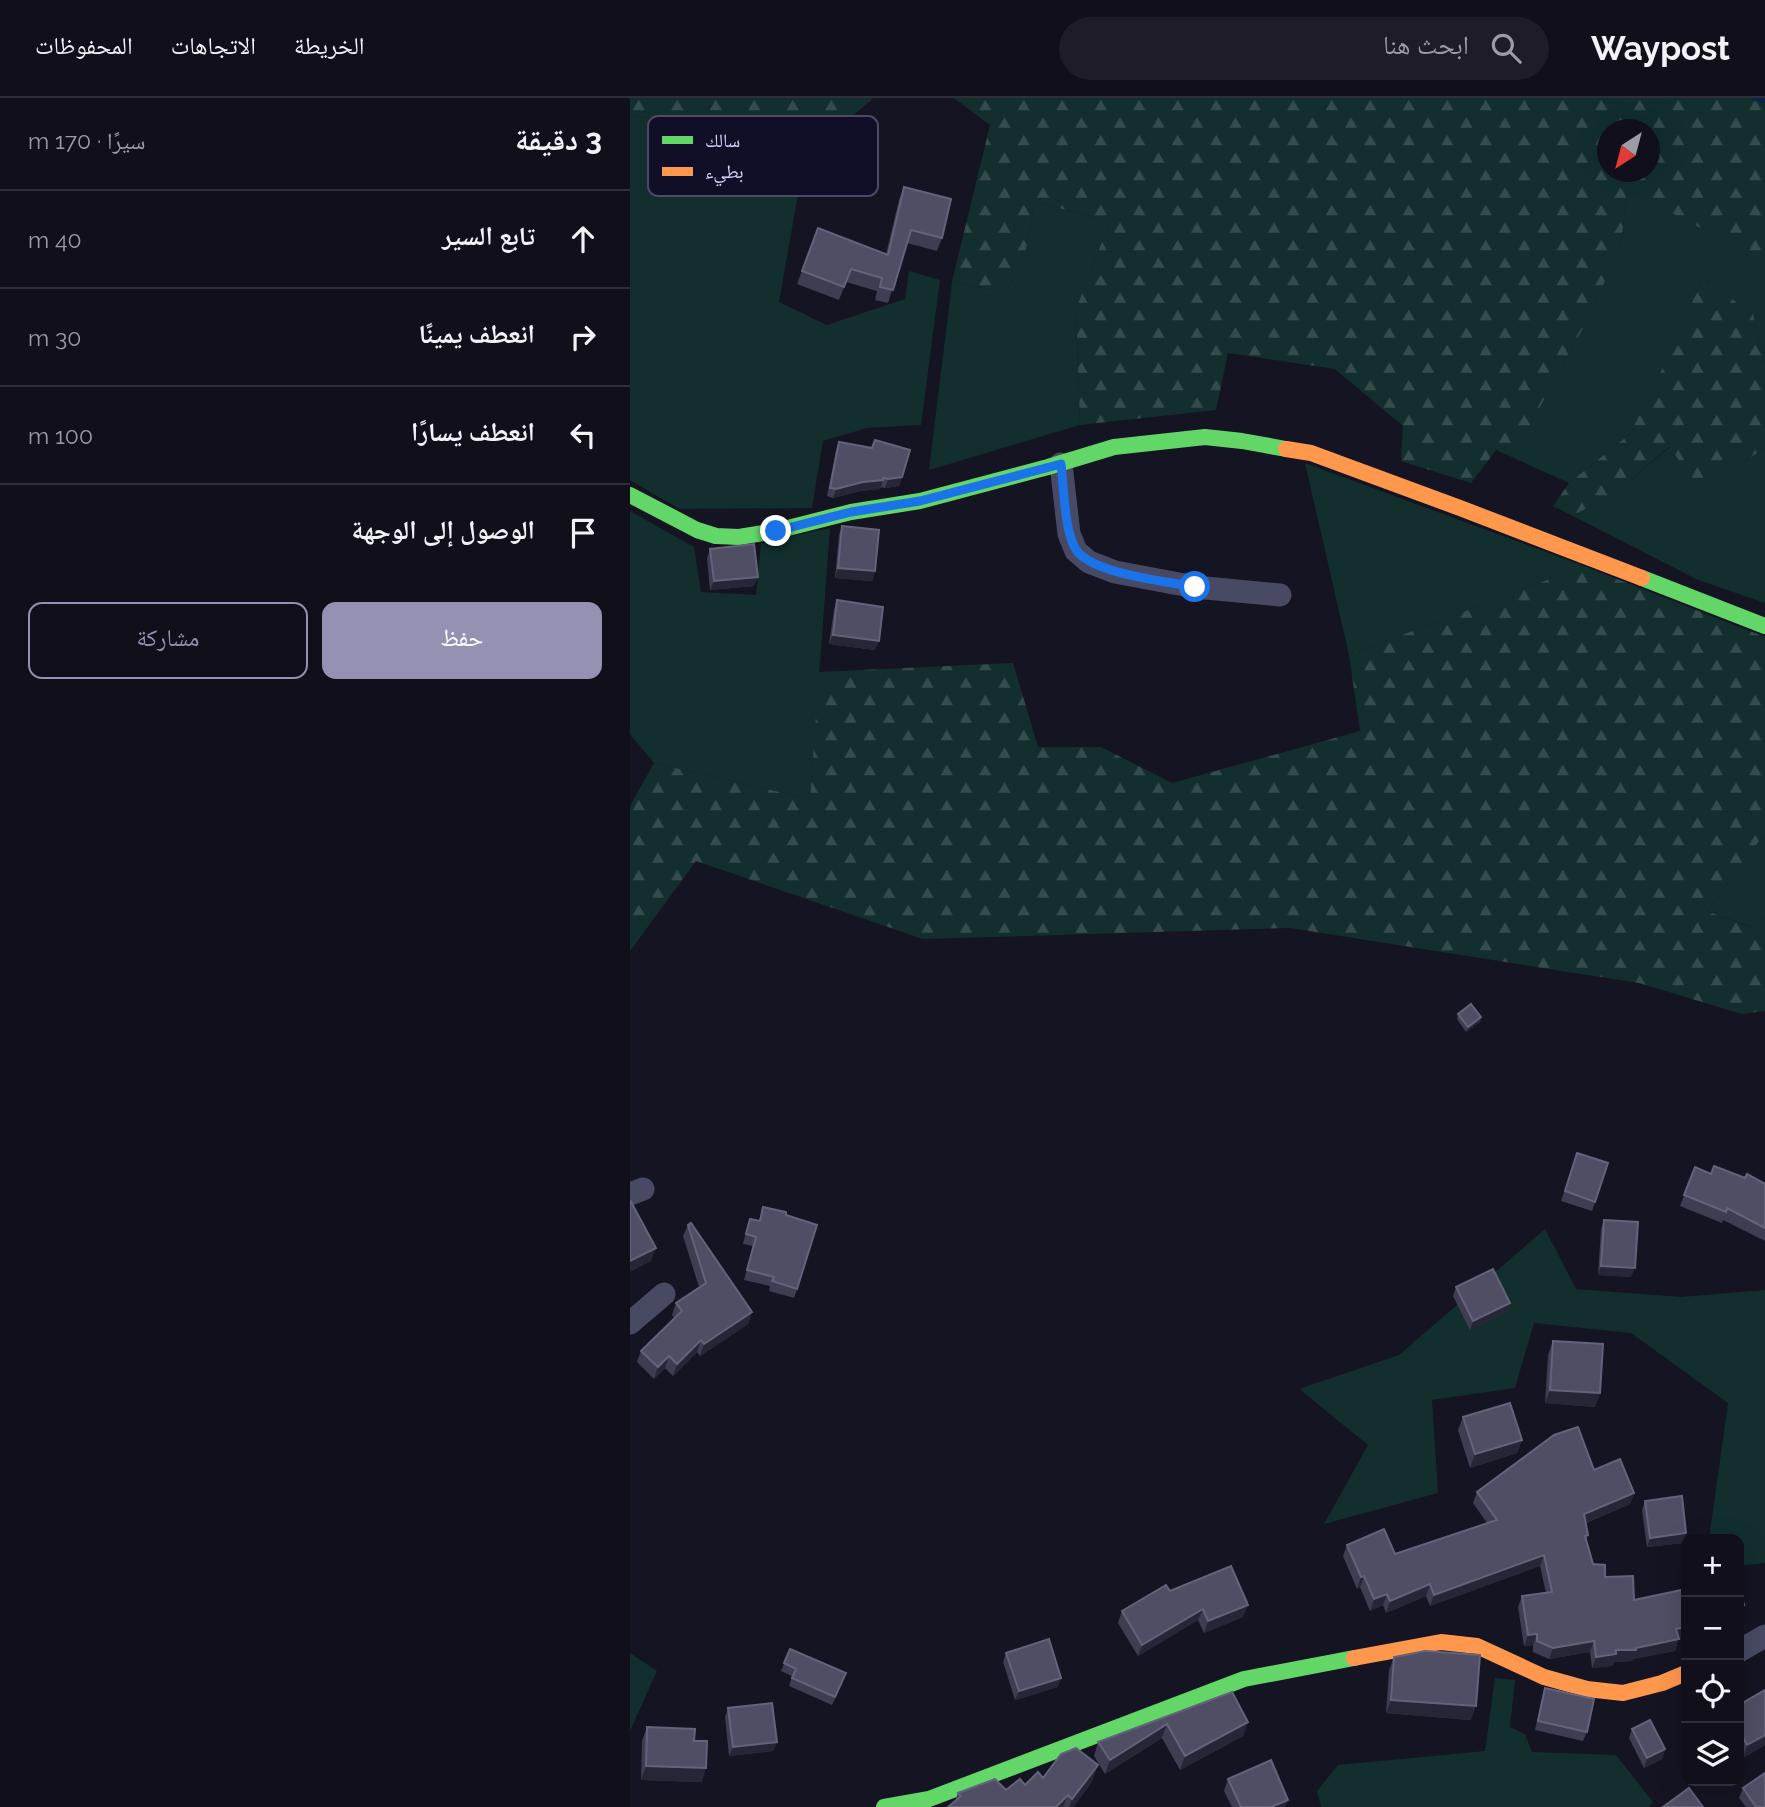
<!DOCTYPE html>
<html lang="ar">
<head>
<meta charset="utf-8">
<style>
	:root { --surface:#100f1a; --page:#1e1d27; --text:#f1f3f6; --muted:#9c9ca2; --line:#302f39; --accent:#9491b2 }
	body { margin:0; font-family:Raleway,"Noto Naskh Arabic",sans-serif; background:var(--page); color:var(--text); direction:rtl }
	.controls { position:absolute; right:21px; bottom:21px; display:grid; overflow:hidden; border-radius:14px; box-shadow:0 7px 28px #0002 }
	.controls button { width:63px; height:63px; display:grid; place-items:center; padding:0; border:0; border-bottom:2px solid var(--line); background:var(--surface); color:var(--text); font:35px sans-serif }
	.compass { position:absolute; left:967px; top:21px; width:63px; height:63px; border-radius:50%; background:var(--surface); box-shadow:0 7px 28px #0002; rotate:216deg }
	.stop { position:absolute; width:21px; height:21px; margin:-16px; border:5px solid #1a73e8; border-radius:50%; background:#fff }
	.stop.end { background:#1a73e8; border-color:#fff; box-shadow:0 2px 7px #0008 }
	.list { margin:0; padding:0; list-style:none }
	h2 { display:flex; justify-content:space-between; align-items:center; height:91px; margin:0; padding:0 28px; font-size:30px }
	h2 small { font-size:23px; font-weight:400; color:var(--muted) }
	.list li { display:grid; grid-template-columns:46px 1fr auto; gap:21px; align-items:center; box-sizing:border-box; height:98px; padding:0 28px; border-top:2px solid var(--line) }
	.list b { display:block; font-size:26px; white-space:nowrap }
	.list em { font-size:23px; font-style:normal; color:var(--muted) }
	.actions { display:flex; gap:14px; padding:21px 28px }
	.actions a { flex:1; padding:16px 0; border:2px solid var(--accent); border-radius:14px; text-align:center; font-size:24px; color:var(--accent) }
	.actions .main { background:var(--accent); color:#fff }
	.icon { flex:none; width:38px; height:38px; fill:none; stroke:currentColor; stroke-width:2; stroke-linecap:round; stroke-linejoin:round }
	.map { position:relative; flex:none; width:1135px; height:1709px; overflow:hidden; direction:ltr }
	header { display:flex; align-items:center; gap:42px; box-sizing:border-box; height:98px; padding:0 35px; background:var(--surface); border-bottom:2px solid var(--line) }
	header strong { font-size:33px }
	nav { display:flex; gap:38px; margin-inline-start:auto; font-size:24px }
	.search { width:490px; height:63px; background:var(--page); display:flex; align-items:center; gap:18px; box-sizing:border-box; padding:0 24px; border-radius:38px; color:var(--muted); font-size:26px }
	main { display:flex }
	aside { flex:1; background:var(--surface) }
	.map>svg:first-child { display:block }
	.green { fill:#122f2d }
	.forest { fill:url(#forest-firs); fill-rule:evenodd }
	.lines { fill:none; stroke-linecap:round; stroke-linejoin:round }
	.stream { stroke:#0a2348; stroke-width:6 }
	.street { stroke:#484963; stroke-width:23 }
	.fast { stroke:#63d668; stroke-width:16 }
	.slow { stroke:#ff974d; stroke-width:16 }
	.wall { fill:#3f3d51 }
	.shaded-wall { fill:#272636 }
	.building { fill:#4f4e64; stroke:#64637c; stroke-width:2 }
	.route { stroke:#1a73e8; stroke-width:9 }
	.key { fill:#110e28; stroke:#4d4a68; stroke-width:2 }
	.key-label { font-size:19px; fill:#d8d5ff }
</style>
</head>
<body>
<header>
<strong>Waypost</strong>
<div class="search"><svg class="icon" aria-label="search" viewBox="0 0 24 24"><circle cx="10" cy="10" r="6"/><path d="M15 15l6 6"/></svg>ابحث هنا</div>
<nav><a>الخريطة</a><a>الاتجاهات</a><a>المحفوظات</a></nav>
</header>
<main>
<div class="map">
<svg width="1135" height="1709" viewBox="0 0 1135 1709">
	<defs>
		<pattern id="forest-firs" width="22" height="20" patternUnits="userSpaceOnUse" patternTransform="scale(1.75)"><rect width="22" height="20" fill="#122f2d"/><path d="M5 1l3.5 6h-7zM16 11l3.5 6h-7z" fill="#344c4c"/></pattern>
	</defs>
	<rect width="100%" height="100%" fill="#151422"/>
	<path class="green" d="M0 16 175 57 149 204 197 227 275 201 279 173 310 182 291 327 237 330 193 343 182 410 49 411 0 382Z
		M997 92 1111 151 1135 177V264L1123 216 1072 180 1047 242 1000 336 939 385 866 352 890 346 959 219 991 147Z
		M405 104 480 123 446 211 450 327 299 372 322 184 375 194 393 167Z
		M1040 349 1071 391 1135 350V505L1068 482 943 418 992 389Z
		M675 365 954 468 719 557Z
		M0 413 64 449 71 494 126 497 131 445 200 430 180 701 24 665 0 636Z
		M1135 735V820L1124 830 1077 813Z
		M915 1131 946 1191 1051 1199 1135 1192V1465L1109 1468V1441H1079L1098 1305 1001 1235 904 1225 885 1290 802 1302 808 1395 694 1426 738 1347 669 1291 769 1257Z
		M0 1555 27 1573 0 1633Z
		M865 1580 885 1582 880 1629 895 1636 902 1654 986 1657 1023 1704 1019 1709H691L687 1693 708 1667 855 1653Z"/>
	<path class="forest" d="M0 0H243L179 57 0 16Z
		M324 0H1125L1135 2V177L1111 151 997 92 991 147 959 219 890 346 866 352 841 385 771 363 773 328 705 271 598 255 586 312 450 327 446 211 480 123 405 104 393 167 375 194 322 184 360 27ZM978 32H1020V74H978Z
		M1072 180 1123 216 1135 264V350L1071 391 1039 349 992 389 943 418 923 408 939 385 1000 336 1044 247Z
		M954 468 1135 539V735L1077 813 1123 830 1135 820V913L1112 916 1009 885 660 830 293 841 66 763 0 853V708L24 665 180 701 189 574 383 565 408 649H471L542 685 730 633 719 557Z"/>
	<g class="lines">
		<path class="stream" d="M1125 0 1135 2"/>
		<path class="street" d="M431 366 439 436 446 453 459 464 485 474 565 489 650 497
			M0 1096 13 1091
			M0 1225 34 1196
			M1109 1553 1135 1538"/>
		<path class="fast" d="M0 397 67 432 86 438 109 439 146 433 221 414 290 403 418 369 484 349 575 339 612 343 656 351
			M1012 480 1135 528
			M254 1709 299 1701 614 1581 724 1560"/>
		<path class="slow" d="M656 351 681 355 830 410 1012 480
			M724 1560 811 1544 847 1548 914 1579 957 1591 993 1595 1032 1585 1056 1575"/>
	</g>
	<path class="wall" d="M274 89 312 140 307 153 277 145 258 205 245 202 247 193 216 184 209 202 167 186 188 130 256 156 269 102Z
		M245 342 272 379 269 388 255 390 251 389 250 391 230 393 203 400 197 398 206 352 209 344 242 350Z
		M212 428 245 473 242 483 205 480 209 437Z
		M80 451 124 488 80 492 77 460Z
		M207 502 245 552 199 546 204 512Z
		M828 916 851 919 850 924 836 934 827 921Z
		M947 1055 978 1065 962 1113 931 1103Z
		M1065 1069 1081 1076 1135 1086V1143L1093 1122 1092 1125 1050 1108Z
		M133 1109 156 1117 167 1191 164 1200 139 1193 140 1188 114 1182 123 1148 113 1146 117 1130 120 1121 129 1123Z
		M974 1122 1001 1179 968 1177 971 1131Z
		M58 1127 122 1214 118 1226 70 1258 67 1254 43 1278 35 1270 24 1281 7 1264 11 1253 44 1220 42 1217 46 1205 69 1189 53 1138Z
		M826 1189 880 1205 876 1214 840 1232 823 1198Z
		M923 1243 970 1295 965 1309 915 1305 918 1257Z
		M833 1319 892 1342 887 1355 840 1370 828 1332Z
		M964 1372 1004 1395 1000 1406 956 1425 958 1437 956 1444 963 1466 975 1479 1004 1502 1056 1491V1539L1048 1541 1045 1553 1003 1561 1002 1563 984 1564 982 1568 962 1570 960 1554 919 1561 903 1554V1547L894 1548 888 1509 892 1498 916 1495 910 1468 800 1508 796 1498 756 1515 753 1507 740 1513 730 1489 727 1491 713 1458 717 1447 765 1456 857 1425 843 1405 847 1394Z
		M1015 1403 1053 1445 1017 1449 1012 1412Z
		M540 1493 613 1519 574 1535 568 1522 508 1558 488 1525 492 1513Z
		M160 1551 213 1583 202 1607 159 1588 162 1578 151 1573Z
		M376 1555 428 1589 385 1602 373 1564Z
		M764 1559 841 1622 756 1615 759 1572Z
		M915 1590 957 1634 953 1643 905 1632 912 1600Z
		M1135 1592V1647L1113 1660 1109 1653V1607Z
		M602 1594 618 1624 613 1638 550 1672 532 1640 475 1676 464 1658 468 1644Z
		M98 1610 147 1644 143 1653 99 1658 95 1619Z
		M17 1629 64 1643 72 1684 11 1682 12 1643Z
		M1002 1631 1035 1651 1032 1661 1014 1670 999 1640Z
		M413 1680 462 1684 443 1709H318L325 1703 328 1695 376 1692 395 1687Z
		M598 1681 655 1709H602L594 1693Z
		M1113 1690 1135 1709H1116L1109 1700Z"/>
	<path class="shaded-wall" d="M272 379 269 388 255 390 258 381Z
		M253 382 250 391 230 393 203 400 206 391 233 384Z
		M208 470 245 473 242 483 205 480Z
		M128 479 124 488 80 492 84 483Z
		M203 537 249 543 245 552 199 546Z
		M851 919 850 924 836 934 838 929Z
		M26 1150 21 1163 0 1174V1163Z
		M971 1168 1005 1170 1001 1179 968 1177Z
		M880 1205 876 1214 840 1232 843 1223Z
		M122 1214 118 1226 70 1258 74 1246Z
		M71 1242 67 1254 43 1278 47 1266Z
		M39 1258 35 1270 24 1281 28 1269Z
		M920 1292 970 1295 965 1309 915 1305Z
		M892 1342 887 1355 840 1370 845 1356Z
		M1004 1395 1000 1406 950 1427 954 1416Z
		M1056 1435 1053 1445 1017 1449 1020 1440Z
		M914 1457 910 1468 800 1508 804 1497Z
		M734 1478 730 1489 727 1491 731 1479Z
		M800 1486 796 1498 756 1515 760 1503Z
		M757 1496 753 1507 740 1513 744 1501Z
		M618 1507 613 1519 574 1535 578 1523Z
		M1114 1507 1110 1518H1109V1508Z
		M573 1511 568 1522 508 1558 512 1547Z
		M1056 1529V1539L1042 1542 1046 1531Z
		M907 1536 903 1547 894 1548 898 1537Z
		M1049 1541 1045 1553 1003 1561 1002 1563 984 1564 982 1568 962 1570 966 1559 986 1552 1006 1550Z
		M964 1543 960 1554 919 1561 923 1550Z
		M431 1580 428 1589 385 1602 389 1593Z
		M761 1602 846 1608 841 1622 756 1615Z
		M618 1624 613 1638 550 1672 555 1658Z
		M537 1626 532 1640 475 1676 480 1662Z
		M1135 1637V1647L1113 1660 1117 1647Z
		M147 1644 143 1653 99 1658 103 1649Z
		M1035 1651 1032 1661 1014 1670 1017 1660Z
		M468 1667 462 1684 443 1709H439L442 1701Z
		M16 1668 76 1670 72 1684 11 1682Z
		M438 1697 433 1709H426Z
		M658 1702 655 1709H641Z"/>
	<path class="building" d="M274 89 321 101 312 140 281 132 263 192 250 189 252 180 221 171 214 189 172 173 188 130 258 157Z
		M245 342 280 352 272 379 258 381 253 380V382L233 384 206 391 200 390 209 344 242 350Z
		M212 428 249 432 245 473 208 470Z
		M124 446 128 479 84 483 80 451Z
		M207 502 253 509 249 543 203 537Z
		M841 906 851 919 838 929 828 916Z
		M947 1055 978 1065 965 1104 935 1093Z
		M1084 1068 1115 1080 1117 1076 1135 1086V1130L1097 1110 1096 1114 1054 1097 1065 1069 1081 1076Z
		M0 1102 26 1150 0 1163Z
		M133 1109 156 1114V1117L187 1127 167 1191 142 1183 144 1179 117 1172 126 1139 116 1136 120 1121 130 1123Z
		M974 1122 1008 1124 1005 1170 971 1168Z
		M61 1125 122 1214 74 1246 71 1242 47 1266 39 1258 28 1269 11 1253 52 1213 46 1205 76 1185 58 1127Z
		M863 1171 880 1205 843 1223 826 1189Z
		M923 1243 973 1246 970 1295 920 1292Z
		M880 1305 892 1342 845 1356 833 1319Z
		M948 1329 964 1372 990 1361 1004 1395 954 1416 958 1437 955 1438 963 1466 975 1467V1479L1003 1478 1004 1502 1056 1491V1529L1046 1531 1049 1541 1006 1550V1552H986V1556L966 1559 964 1543 923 1550 907 1543V1536L898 1537 892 1498 922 1494 914 1457 804 1497 800 1486 760 1503 757 1496 744 1501 734 1478 731 1479 717 1447 754 1431 765 1456 867 1422 847 1394 924 1337Z
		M1052 1398 1056 1435 1020 1440 1015 1403Z
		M601 1468 618 1507 578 1523 573 1511 512 1547 492 1513 536 1487 540 1493Z
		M1109 1488 1114 1507 1109 1508Z
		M419 1541 431 1580 389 1593 376 1555Z
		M160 1551 216 1575 205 1599 162 1580 166 1571 154 1565Z
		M795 1553 850 1557 846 1608 761 1602 764 1559Z
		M915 1590 964 1601 957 1634 908 1623Z
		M1135 1592V1637L1117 1647 1109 1632V1607Z
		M602 1594 618 1624 555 1658 537 1626 480 1662 468 1644Z
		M142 1605 147 1644 103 1649 98 1610Z
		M1020 1622 1035 1651 1017 1660 1002 1631Z
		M17 1629 65 1631 64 1643H77L76 1670 16 1668Z
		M446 1650 468 1667 442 1701 438 1697 426 1709H318L331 1698 328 1695 365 1681 376 1692 390 1681 395 1687 408 1674 413 1680 431 1656Z
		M641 1662 658 1702 641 1709H611L598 1681Z
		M1135 1675V1709H1126L1113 1690Z
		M1059 1690 1073 1709H1033Z"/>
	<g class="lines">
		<path class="route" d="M146 433 221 414 290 403 431 366C434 389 434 430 445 450 459 476 537 483 565 489"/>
	</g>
	<rect x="18" y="18" width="230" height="80" rx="10" class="key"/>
	<rect x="32" y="38" width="31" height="8" fill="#63d668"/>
	<rect x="32" y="69" width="31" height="9" fill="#ff974d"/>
	<g class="key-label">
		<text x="75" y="49">سالك</text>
		<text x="75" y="80">بطيء</text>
	</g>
</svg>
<div class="controls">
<button>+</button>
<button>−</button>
<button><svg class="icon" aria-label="locate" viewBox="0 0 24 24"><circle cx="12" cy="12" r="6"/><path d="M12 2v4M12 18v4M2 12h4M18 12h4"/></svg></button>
<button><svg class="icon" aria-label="layers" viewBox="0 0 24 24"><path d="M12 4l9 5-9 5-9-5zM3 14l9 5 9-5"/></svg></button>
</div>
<svg class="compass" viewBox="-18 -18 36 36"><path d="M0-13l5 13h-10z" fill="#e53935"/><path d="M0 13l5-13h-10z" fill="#9c9ca2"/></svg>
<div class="stop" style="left:565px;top:489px"></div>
<div class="stop end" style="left:146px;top:433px"></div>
</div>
<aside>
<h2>3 دقيقة<small>سيرًا · 170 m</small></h2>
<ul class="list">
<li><svg class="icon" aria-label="ahead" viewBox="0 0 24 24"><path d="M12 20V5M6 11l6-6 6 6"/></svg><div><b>تابع السير</b></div><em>40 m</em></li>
<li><svg class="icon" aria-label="right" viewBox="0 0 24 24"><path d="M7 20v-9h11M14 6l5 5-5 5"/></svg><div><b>انعطف يمينًا</b></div><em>30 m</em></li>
<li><svg class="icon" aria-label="left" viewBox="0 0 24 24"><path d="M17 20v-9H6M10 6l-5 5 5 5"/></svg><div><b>انعطف يسارًا</b></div><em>100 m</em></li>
<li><svg class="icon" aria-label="arrive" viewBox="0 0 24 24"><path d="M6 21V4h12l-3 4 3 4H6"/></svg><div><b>الوصول إلى الوجهة</b></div></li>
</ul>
<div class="actions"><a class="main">حفظ</a><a>مشاركة</a></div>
</aside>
</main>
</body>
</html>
